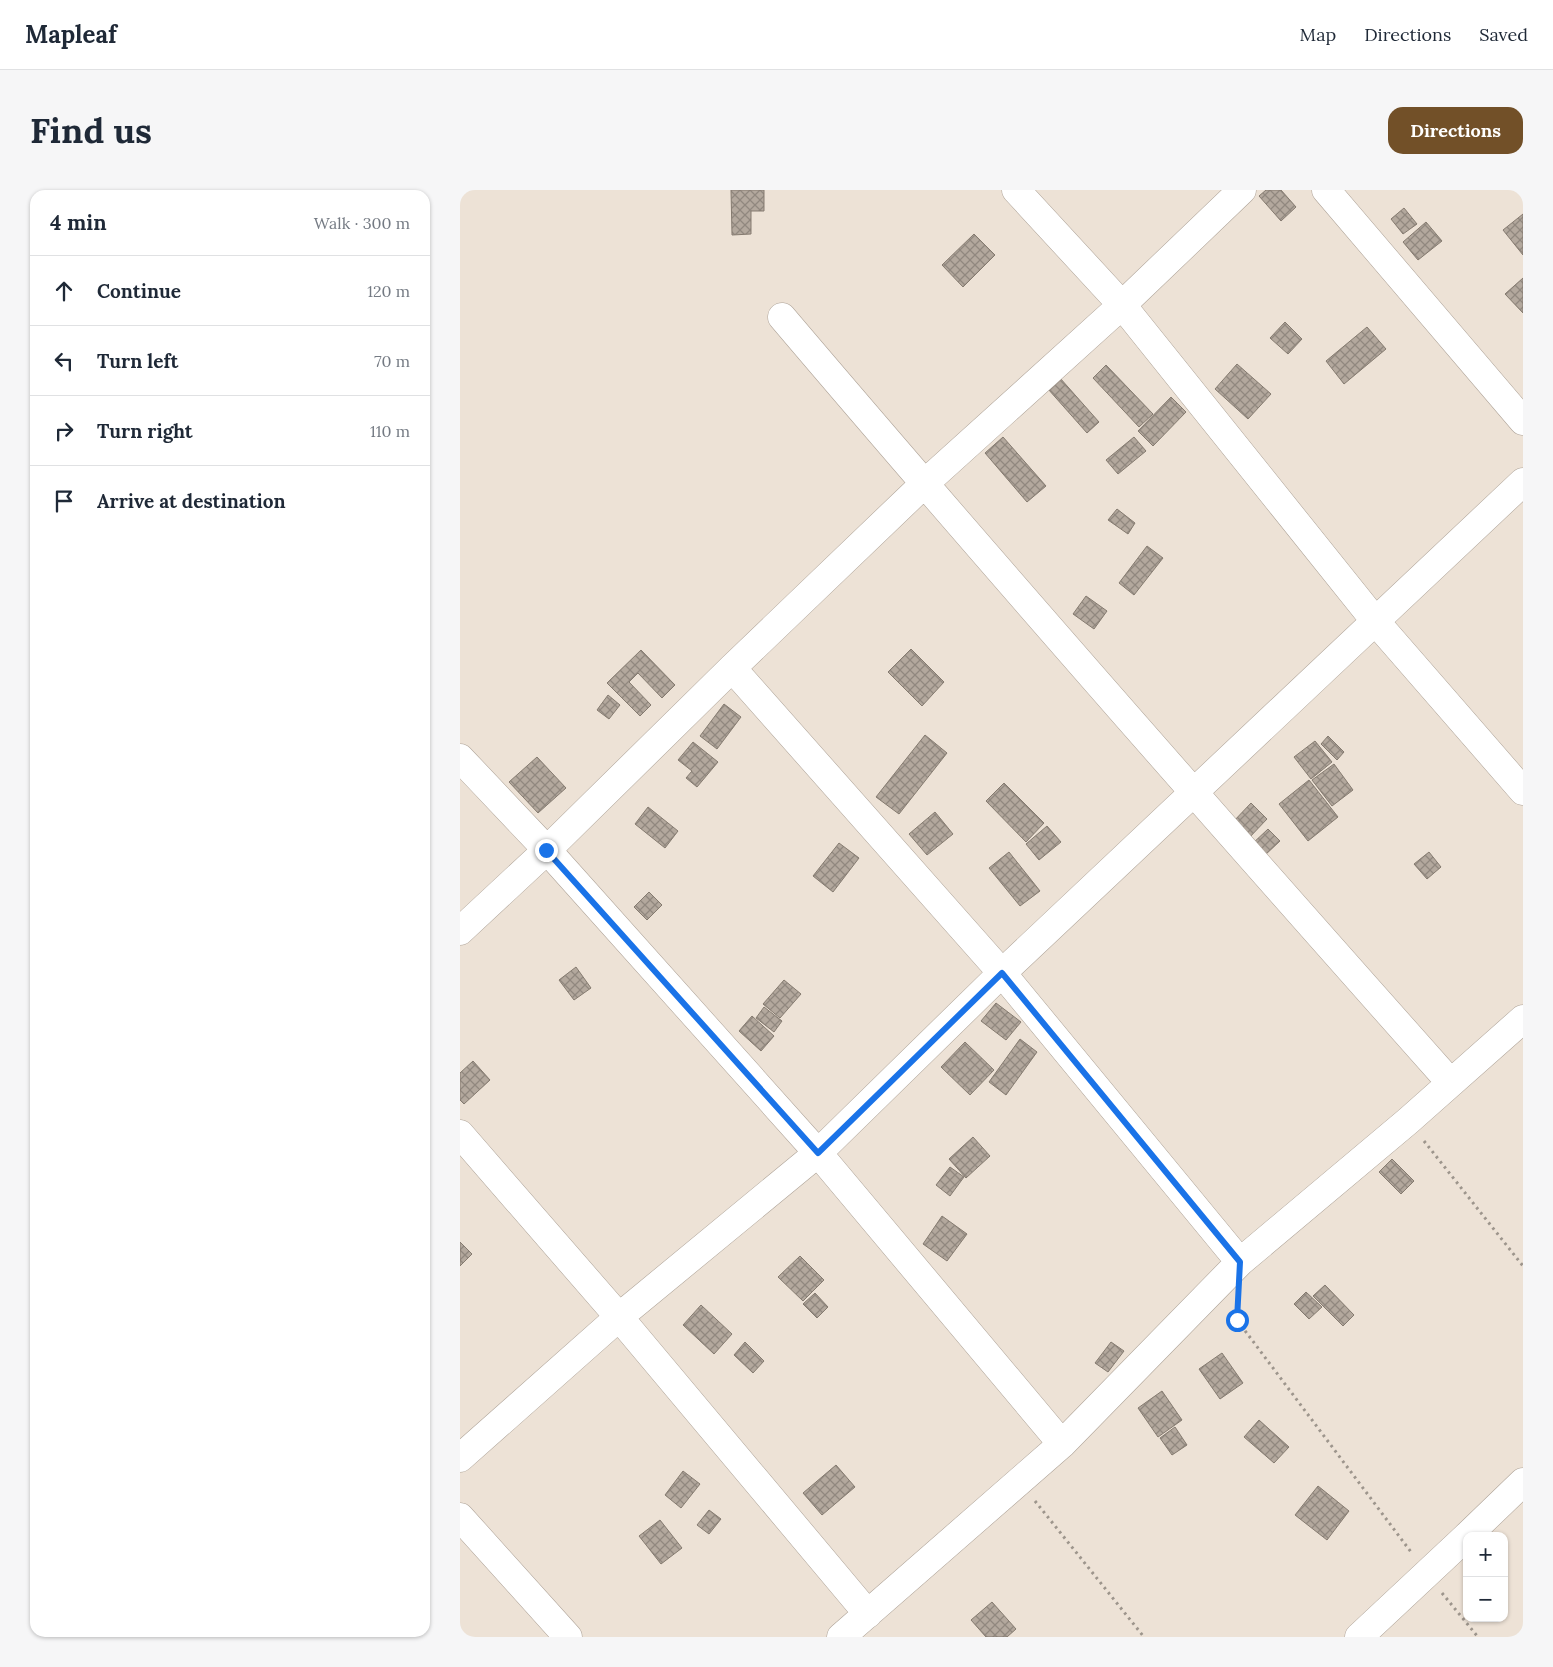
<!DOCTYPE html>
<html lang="en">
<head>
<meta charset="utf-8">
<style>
	:root { --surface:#fff; --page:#f6f6f7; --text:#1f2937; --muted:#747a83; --line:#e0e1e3; --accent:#725028 }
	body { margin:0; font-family:Lora,serif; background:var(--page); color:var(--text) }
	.controls { position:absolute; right:15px; bottom:15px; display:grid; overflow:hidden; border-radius:10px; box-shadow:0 1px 4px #0004 }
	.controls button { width:45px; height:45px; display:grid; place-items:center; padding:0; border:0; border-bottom:1px solid var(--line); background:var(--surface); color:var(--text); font:25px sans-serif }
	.stop { position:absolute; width:15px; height:15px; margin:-11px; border:4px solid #1a73e8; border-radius:50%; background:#fff }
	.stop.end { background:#1a73e8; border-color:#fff; box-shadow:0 1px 5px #0008 }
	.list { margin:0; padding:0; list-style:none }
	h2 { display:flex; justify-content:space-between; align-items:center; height:65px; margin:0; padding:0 20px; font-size:21px }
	h2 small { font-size:16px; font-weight:400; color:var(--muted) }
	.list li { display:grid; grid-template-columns:32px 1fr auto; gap:15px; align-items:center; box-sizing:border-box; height:70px; padding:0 20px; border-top:1px solid var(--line) }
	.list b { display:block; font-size:19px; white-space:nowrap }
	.list em { font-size:16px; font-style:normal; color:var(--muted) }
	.icon { flex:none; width:28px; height:28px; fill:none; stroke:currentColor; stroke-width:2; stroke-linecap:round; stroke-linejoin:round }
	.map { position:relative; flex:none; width:1063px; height:1447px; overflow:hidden; border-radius:15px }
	header { display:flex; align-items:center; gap:30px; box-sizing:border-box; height:70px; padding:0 25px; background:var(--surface); border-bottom:1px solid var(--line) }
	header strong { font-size:24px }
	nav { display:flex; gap:28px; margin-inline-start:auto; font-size:18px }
	.intro { display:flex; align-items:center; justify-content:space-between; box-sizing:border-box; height:120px; padding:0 30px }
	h1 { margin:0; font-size:35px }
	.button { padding:12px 22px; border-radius:15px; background:var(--accent); color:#fff; font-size:18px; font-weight:700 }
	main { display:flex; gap:30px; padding:0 30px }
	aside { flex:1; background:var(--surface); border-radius:15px; box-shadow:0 1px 4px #0004 }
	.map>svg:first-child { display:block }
	.building { fill:url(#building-cross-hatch); stroke:#857b70 }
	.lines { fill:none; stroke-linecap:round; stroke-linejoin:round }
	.minor-casing { stroke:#aea398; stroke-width:29 }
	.path { stroke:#9d958c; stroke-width:3; stroke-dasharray:2.5 4; stroke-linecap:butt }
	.minor { stroke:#fff; stroke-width:28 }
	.route { stroke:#1a73e8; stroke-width:6 }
</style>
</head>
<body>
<header>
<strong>Mapleaf</strong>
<nav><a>Map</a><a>Directions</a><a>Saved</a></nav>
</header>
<div class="intro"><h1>Find us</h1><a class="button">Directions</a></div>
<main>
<aside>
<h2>4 min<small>Walk · 300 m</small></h2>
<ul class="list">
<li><svg class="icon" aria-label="ahead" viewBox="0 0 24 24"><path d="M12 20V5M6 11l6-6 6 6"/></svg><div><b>Continue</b></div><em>120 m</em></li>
<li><svg class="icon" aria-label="left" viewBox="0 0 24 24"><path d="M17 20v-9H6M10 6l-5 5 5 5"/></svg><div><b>Turn left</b></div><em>70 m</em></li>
<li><svg class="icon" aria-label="right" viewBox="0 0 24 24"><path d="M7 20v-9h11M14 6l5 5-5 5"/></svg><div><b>Turn right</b></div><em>110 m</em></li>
<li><svg class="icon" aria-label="arrive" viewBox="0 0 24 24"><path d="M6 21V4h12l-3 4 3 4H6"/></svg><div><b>Arrive at destination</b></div></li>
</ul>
</aside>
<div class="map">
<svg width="1063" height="1447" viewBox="0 0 1063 1447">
	<defs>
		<pattern id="building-cross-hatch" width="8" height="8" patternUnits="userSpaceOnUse" patternTransform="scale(1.25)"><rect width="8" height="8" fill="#b3a89d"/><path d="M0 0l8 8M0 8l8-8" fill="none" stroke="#91887f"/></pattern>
	</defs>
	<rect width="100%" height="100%" fill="#ede2d6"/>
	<path class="building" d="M271 0H304V21H291V44L272 45Z
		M806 0H821L836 17 821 31 799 6Z
		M944 18 957 34 943 44 931 29Z
		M1063 24V65L1043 40Z
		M966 32 982 51 958 70 943 52Z
		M514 44 535 65 503 97 482 75Z
		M1063 88V123L1045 104Z
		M825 132 842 149 828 164 810 148Z
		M907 137 926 159 884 194 866 171Z
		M777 174 811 204 788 229 755 199Z
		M646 175 693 224 679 237 633 188Z
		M600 188 639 232 627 243 588 199Z
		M711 207 726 222 693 256 678 241Z
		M543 247 586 296 567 312 525 263Z
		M674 247 686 261 658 284 646 270Z
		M657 319 675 333 668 344 648 330Z
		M687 356 703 368 674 405 659 393Z
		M626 406 647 421 634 439 613 424Z
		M451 459 484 492 462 516 428 482Z
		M181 460 215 495 202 508 178 483 169 492 191 515 180 526 147 493Z
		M148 505 160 515 149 529 137 520Z
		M264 514 281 527 257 559 240 546Z
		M465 545 487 563 439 624 416 607Z
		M868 546 884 562 877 570 861 554Z
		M855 551 872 572 851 589 834 567Z
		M233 552 258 572 237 597 226 588 232 581 218 570Z
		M77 567 106 598 78 623 49 592Z
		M874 574 893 600 872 616 852 590Z
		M849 590 878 627 848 651 819 614Z
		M544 593 584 633 566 652 526 611Z
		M791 613 807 629 788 649 772 633Z
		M188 617 218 641 205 658 175 634Z
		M475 622 493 644 467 665 449 644Z
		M587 636 601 652 579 670 566 654Z
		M808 639 820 651 803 667 791 655Z
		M379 653 399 668 373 702 353 686Z
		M549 662 580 701 560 716 529 678Z
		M969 662 981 677 967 689 954 674Z
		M189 702 202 715 187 730 174 717Z
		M116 777 131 798 114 810 99 790Z
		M324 790 341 804 320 828 303 814Z
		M536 813 561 832 546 850 521 831Z
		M304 817 322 831 314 842 296 828Z
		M292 826 314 846 301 861 279 841Z
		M560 849 577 862 546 905 529 892Z
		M505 852 534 880 510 905 481 877Z
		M13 871 30 890 4 914 0 910V883Z
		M513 947 530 966 506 988 489 969Z
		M932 969 954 991 941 1004 919 982Z
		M490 977 504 987 490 1006 476 995Z
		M482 1026 507 1044 487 1071 463 1054Z
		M0 1052 12 1064 0 1076Z
		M340 1066 364 1090 343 1111 318 1087Z
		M865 1095 894 1125 883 1136 853 1106Z
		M846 1102 862 1117 849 1129 834 1114Z
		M355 1103 368 1117 357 1128 343 1114Z
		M241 1115 272 1144 254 1164 223 1135Z
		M285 1152 304 1171 293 1183 274 1165Z
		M651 1152 664 1161 648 1182 635 1173Z
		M762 1163 783 1193 760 1209 739 1179Z
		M702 1201 722 1230 698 1247 678 1218Z
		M799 1230 829 1257 814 1273 784 1247Z
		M715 1237 727 1255 712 1265 700 1248Z
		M376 1275 395 1297 362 1325 343 1303Z
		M223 1281 240 1294 221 1318 205 1305Z
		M858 1296 889 1321 867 1350 835 1325Z
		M249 1320 261 1329 249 1344 237 1335Z
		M200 1330 222 1358 201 1374 179 1346Z
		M532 1412 556 1439 547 1447H526L511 1430Z"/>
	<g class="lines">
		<g class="minor-casing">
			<path id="minor" d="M556 0 662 115 916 432 1063 601
				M866 0 1063 231
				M322 127C541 385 765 639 990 892
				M272 478 542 783 780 1072
				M0 568 87 660 358 963 602 1254
				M0 741 87 660 272 478 464 294 662 115 782 0
				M0 944 159 1127 408 1424
				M0 1268 159 1127 358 963 542 783 1063 292
				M0 1327 108 1447
				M1007 1346 1063 1292
				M381 1447 602 1254 780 1072 948 931 1063 829
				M899 1447 1007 1346"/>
		</g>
		<path class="path" d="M964 951 1063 1076
			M778 1111 777 1130 951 1362
			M575 1311 684 1447
			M982 1403 1018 1447"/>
		<use href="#minor" class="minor"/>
	</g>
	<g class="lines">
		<path class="route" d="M86 660 358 963 542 783 780 1072 777 1130"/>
	</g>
</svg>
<div class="controls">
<button>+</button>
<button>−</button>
</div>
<div class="stop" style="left:777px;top:1130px"></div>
<div class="stop end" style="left:86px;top:660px"></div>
</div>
</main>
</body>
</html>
